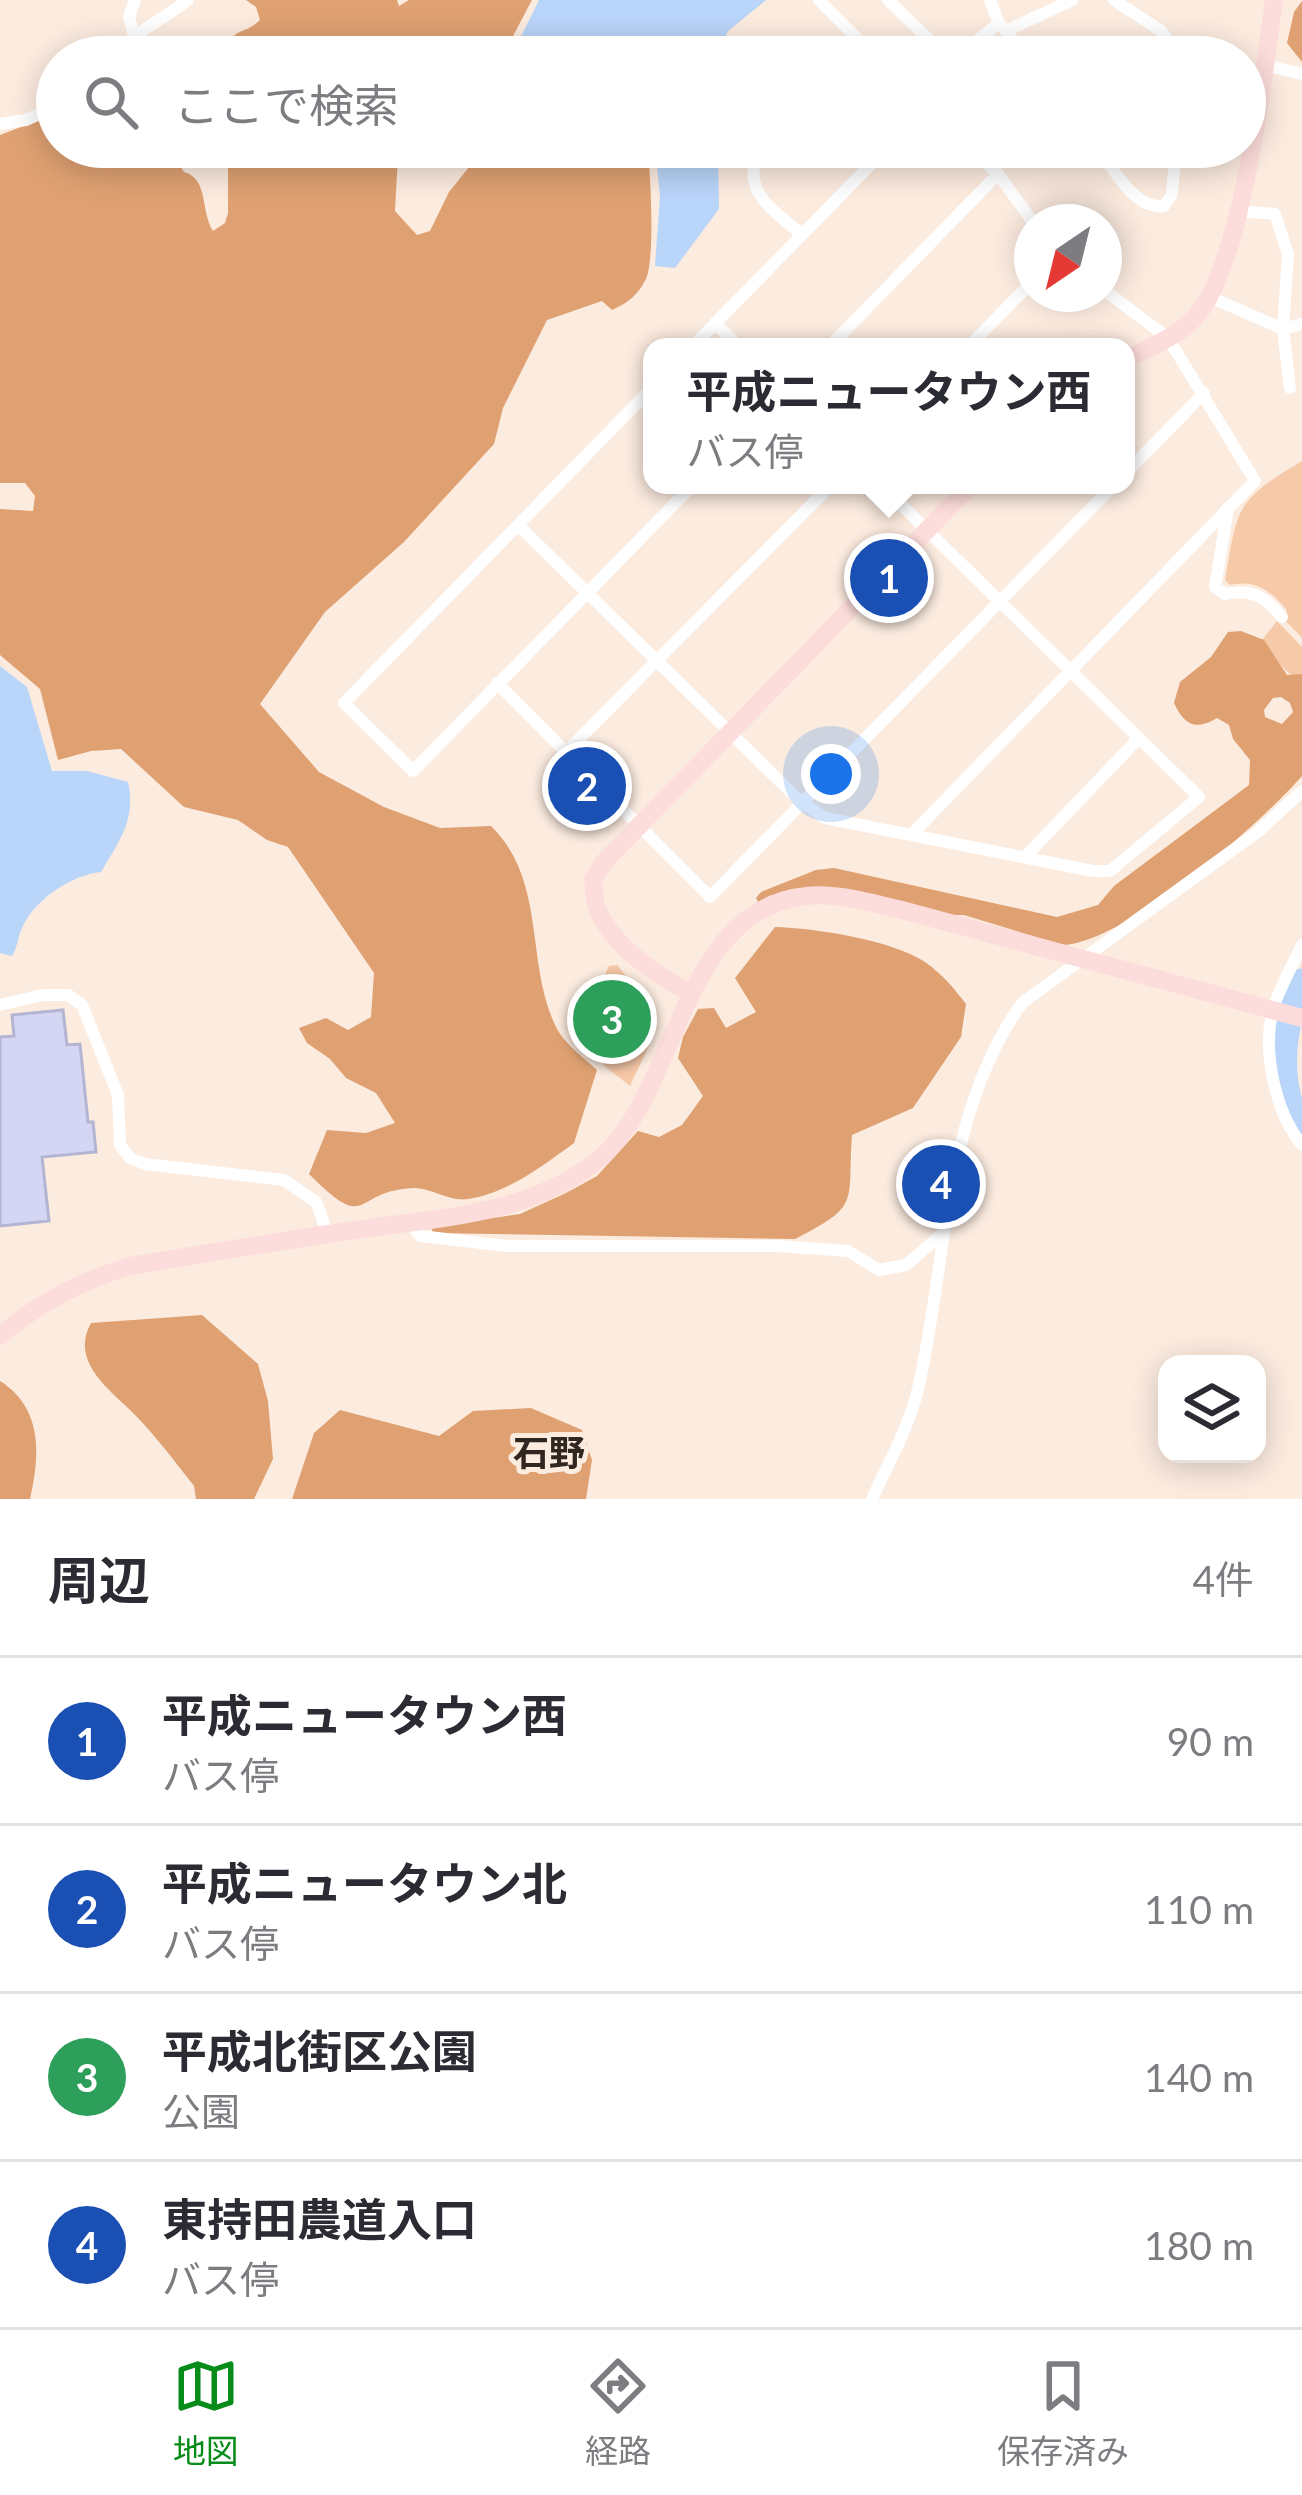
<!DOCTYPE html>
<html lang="ja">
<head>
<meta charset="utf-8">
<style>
	:root { --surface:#fff; --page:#f2f2f3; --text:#2b2b33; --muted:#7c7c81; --line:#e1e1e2; --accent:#088c19 }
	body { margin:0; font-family:Lato,"Noto Sans JP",sans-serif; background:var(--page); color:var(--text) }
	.controls { position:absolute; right:36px; bottom:36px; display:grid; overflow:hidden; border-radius:24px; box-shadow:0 6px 30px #0003 }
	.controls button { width:108px; height:108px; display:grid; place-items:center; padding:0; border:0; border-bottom:3px solid var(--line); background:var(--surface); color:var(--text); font:60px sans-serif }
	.compass { position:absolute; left:1014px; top:204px; width:108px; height:108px; border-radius:50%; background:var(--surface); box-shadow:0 6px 30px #0003; rotate:215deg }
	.you { position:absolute; left:831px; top:774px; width:42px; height:42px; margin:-30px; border:9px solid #fff; border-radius:50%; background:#1a73e8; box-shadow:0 0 0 18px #1a73e833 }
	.badge { display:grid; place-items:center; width:78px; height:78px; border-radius:50%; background:var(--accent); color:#fff; font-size:39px; font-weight:700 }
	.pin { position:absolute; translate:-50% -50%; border:6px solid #fff; box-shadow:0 3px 12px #0006 }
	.popup { position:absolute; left:643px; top:338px; width:492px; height:156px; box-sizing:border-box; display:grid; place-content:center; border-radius:24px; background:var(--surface); filter:drop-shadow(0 3px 9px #0005); font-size:39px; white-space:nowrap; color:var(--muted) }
	.popup b { font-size:45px; color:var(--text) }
	.popup::after { content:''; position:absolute; left:50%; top:100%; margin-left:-24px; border:24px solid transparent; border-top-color:var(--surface) }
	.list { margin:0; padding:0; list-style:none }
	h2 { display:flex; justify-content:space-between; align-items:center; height:156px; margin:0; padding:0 48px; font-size:51px }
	h2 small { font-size:39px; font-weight:400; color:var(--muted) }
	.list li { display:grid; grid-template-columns:78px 1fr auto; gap:36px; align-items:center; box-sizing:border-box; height:168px; padding:0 48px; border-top:3px solid var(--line) }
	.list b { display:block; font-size:45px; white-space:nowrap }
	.list p { margin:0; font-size:39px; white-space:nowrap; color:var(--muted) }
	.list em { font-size:39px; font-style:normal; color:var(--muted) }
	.icon { flex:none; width:66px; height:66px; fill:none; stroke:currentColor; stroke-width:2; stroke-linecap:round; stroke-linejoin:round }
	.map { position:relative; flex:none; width:1302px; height:1499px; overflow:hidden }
	.search { position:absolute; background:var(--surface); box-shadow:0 6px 30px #0003; left:36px; right:36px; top:36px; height:132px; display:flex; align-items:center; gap:30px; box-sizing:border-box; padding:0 42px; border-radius:66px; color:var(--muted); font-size:45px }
	.sheet { height:828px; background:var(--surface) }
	nav { display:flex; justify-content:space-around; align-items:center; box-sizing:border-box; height:168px; border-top:3px solid var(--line); background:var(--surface); font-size:33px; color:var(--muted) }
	nav a { display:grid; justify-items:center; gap:6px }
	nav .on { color:var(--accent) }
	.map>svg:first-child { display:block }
	.green { fill:#f6c9a8 }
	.forest { fill:#dfa172; fill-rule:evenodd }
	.water { fill:#b9d5f9 }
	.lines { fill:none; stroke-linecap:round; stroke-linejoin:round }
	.river { stroke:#b9d5f9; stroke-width:27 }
	.building { fill:#d4d6f4; stroke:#b3b5d2; stroke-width:3 }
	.street { stroke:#fff; stroke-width:12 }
	.secondary { stroke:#fddddb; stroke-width:18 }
	.labels { text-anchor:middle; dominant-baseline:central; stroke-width:10; stroke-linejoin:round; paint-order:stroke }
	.neighbourhood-label { font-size:36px; font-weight:bold; fill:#312720; stroke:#fcebdf }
</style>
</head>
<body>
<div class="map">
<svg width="1302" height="1499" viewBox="0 0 1302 1499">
	<rect width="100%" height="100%" fill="#fcebdf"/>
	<path class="green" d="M1302 461V638L1283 618 1287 610C1270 591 1257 579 1230 585L1225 580C1238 506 1235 501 1302 461Z
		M1277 621 1302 647V686L1259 644Z
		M617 965 651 1006 644 1032 653 1037 630 1086 607 1068 573 1030 583 1004 590 1008 609 966Z"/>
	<path class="forest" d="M246 0H397L399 6 409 0H532L502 57H224C233 24 242 37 260 20L256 7Z
		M1302 1V62L1287 43 1294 12Z
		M57 113V147H168L184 172C209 179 200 210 213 231L225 223 228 213V147H405L398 155 395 211 417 235 430 231 449 192 485 147H647C651 171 655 259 646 279 637 296 629 302 612 310L602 301 547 320 503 408 494 444 404 542 325 612 260 704 319 772 384 807 440 828 491 826C548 882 524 964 557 1029 565 1044 584 1058 597 1070L574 1143C544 1165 506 1194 468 1199 450 1202 431 1188 414 1188 351 1190 371 1236 309 1174L327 1130 366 1133 395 1123 376 1093 346 1078 330 1059 307 1043 299 1028 326 1018 348 1030 371 1017 374 973 288 847 267 840 238 820 184 807 121 749 91 751 58 760 40 689 0 655V509L33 511 35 496 25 483H0V135Z
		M1241 631 1264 640 1287 675 1302 674V776C1261 823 1124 944 1062 945L964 915H945L899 902H758L756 898 761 892 816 870 834 868 1057 917 1098 905 1114 886 1249 785 1250 760 1233 739 1229 725 1217 718C1196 731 1184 725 1174 703L1180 682 1211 657 1228 632ZM1281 697 1290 703 1293 712 1282 724 1265 717 1264 710 1273 698Z
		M775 927C815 928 892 940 925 962 942 974 954 988 966 1004L961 1037 913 1108 852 1135C847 1204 862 1205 795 1239L433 1233 431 1227 520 1214 566 1193 597 1176 638 1131 659 1137 682 1125 703 1096 678 1058 683 1037 698 1009 714 1008 726 1028 756 1012 735 978Z
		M202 1315 258 1364 268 1401 273 1459 254 1499H196L194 1486C176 1463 158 1439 138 1418 115 1393 68 1364 91 1323Z
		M0 1381C43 1408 40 1455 30 1499H0Z
		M531 1408 582 1430 592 1460 586 1499H292L314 1433 340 1410 439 1436 473 1411Z"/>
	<path class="water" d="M539 0H766L728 31 715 57H511Z
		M655 147H718L719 209 675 268 655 266 660 196Z
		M0 666 27 687 52 771H87L128 782C136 820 120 840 101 872 71 875 34 900 22 928 17 938 18 947 12 956L0 953Z"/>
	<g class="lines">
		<path class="river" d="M1302 982C1280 1030 1275 1086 1302 1132"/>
	</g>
	<path class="building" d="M63 1010 67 1045 80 1044 88 1122H93L96 1152 42 1157 49 1221 0 1226V1037L14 1036 12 1015Z"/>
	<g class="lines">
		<path class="street" d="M819 0 876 57
			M888 0 947 57
			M990 0 999 23 1027 57
			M1114 0 1161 31 1181 57
			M1006 31 1072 0
			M134 35 129 17 135 0
			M111 57C133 33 162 20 188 0
			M843 57 859 41
			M957 57 999 23
			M1265 65 1302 74
			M0 124 26 120 57 106
			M758 147C742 195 770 206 802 235
			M969 147 998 174 1033 222
			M1097 147C1114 169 1134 210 1164 206L1172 194 1176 147
			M1237 211 1275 214 1288 254 1283 329 1302 324
			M1210 297 1283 329 1290 388
			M715 323 739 347
			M692 347 888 147
			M829 347 998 174
			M968 347 1032 282
			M652 388 344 703 413 771 693 485
			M1126 473 1204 393
			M1228 508 1215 587 1225 594C1253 589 1264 596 1282 617
			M518 525 800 801 825 818 1093 871H1110L1199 797 881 485
			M497 683 710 897 1114 485
			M568 750 831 485
			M913 833 1255 481 1168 338 1104 290
			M1025 857 1138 739
			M1302 945C1293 965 1280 986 1274 1007 1261 1048 1275 1112 1302 1145
			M0 1005 43 995H68L82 1005 118 1095 120 1145 130 1158 145 1164 284 1180 316 1202 328 1234
			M410 1222 420 1236 507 1246H777L848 1251 879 1270 906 1265 942 1234
			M872 1499C888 1464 909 1427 918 1389 948 1260 942 1115 1022 1003L1259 831 1302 791"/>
		<path class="secondary" d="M1126 360C1149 347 1180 336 1197 315 1242 263 1264 74 1274 0
			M691 993C657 976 612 946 597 908 594 899 594 888 593 879L604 862 971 485
			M0 1336C39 1302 81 1281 130 1266 203 1254 275 1242 348 1231 432 1218 522 1217 593 1164 679 1100 676 917 799 897 831 891 867 902 898 909L1302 1018"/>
	</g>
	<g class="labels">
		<g class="neighbourhood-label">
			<text x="549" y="1452">石野</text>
		</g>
	</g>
</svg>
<div class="controls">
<button><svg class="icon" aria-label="layers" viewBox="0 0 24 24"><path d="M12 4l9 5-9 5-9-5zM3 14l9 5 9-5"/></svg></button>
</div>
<svg class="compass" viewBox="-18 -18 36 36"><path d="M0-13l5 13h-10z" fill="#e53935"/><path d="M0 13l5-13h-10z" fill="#7c7c81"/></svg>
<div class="you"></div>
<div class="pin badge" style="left:889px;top:578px;background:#1a4fb4">1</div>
<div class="popup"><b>平成ニュータウン西</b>バス停</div>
<div class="pin badge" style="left:587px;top:786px;background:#1a4fb4">2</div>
<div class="pin badge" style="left:612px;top:1019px;background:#2e9e5b">3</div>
<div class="pin badge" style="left:941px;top:1184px;background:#1a4fb4">4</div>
<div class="search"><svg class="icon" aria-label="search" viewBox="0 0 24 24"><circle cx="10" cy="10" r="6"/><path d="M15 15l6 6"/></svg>ここで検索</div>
</div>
<section class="sheet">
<h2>周辺<small>4件</small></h2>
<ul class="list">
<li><span class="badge" style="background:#1a4fb4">1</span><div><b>平成ニュータウン西</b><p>バス停</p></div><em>90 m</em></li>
<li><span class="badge" style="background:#1a4fb4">2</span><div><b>平成ニュータウン北</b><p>バス停</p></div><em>110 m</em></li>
<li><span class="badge" style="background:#2e9e5b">3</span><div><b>平成北街区公園</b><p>公園</p></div><em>140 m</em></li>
<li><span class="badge" style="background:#1a4fb4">4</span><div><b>東持田農道入口</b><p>バス停</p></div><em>180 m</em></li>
</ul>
</section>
<nav>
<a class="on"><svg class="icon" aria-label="map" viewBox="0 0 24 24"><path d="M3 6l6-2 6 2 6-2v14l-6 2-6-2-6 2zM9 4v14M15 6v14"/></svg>地図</a>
<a><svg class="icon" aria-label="directions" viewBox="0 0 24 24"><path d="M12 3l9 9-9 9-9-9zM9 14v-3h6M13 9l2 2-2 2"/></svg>経路</a>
<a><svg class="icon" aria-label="saved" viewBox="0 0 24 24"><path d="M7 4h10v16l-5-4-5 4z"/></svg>保存済み</a>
</nav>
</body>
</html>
